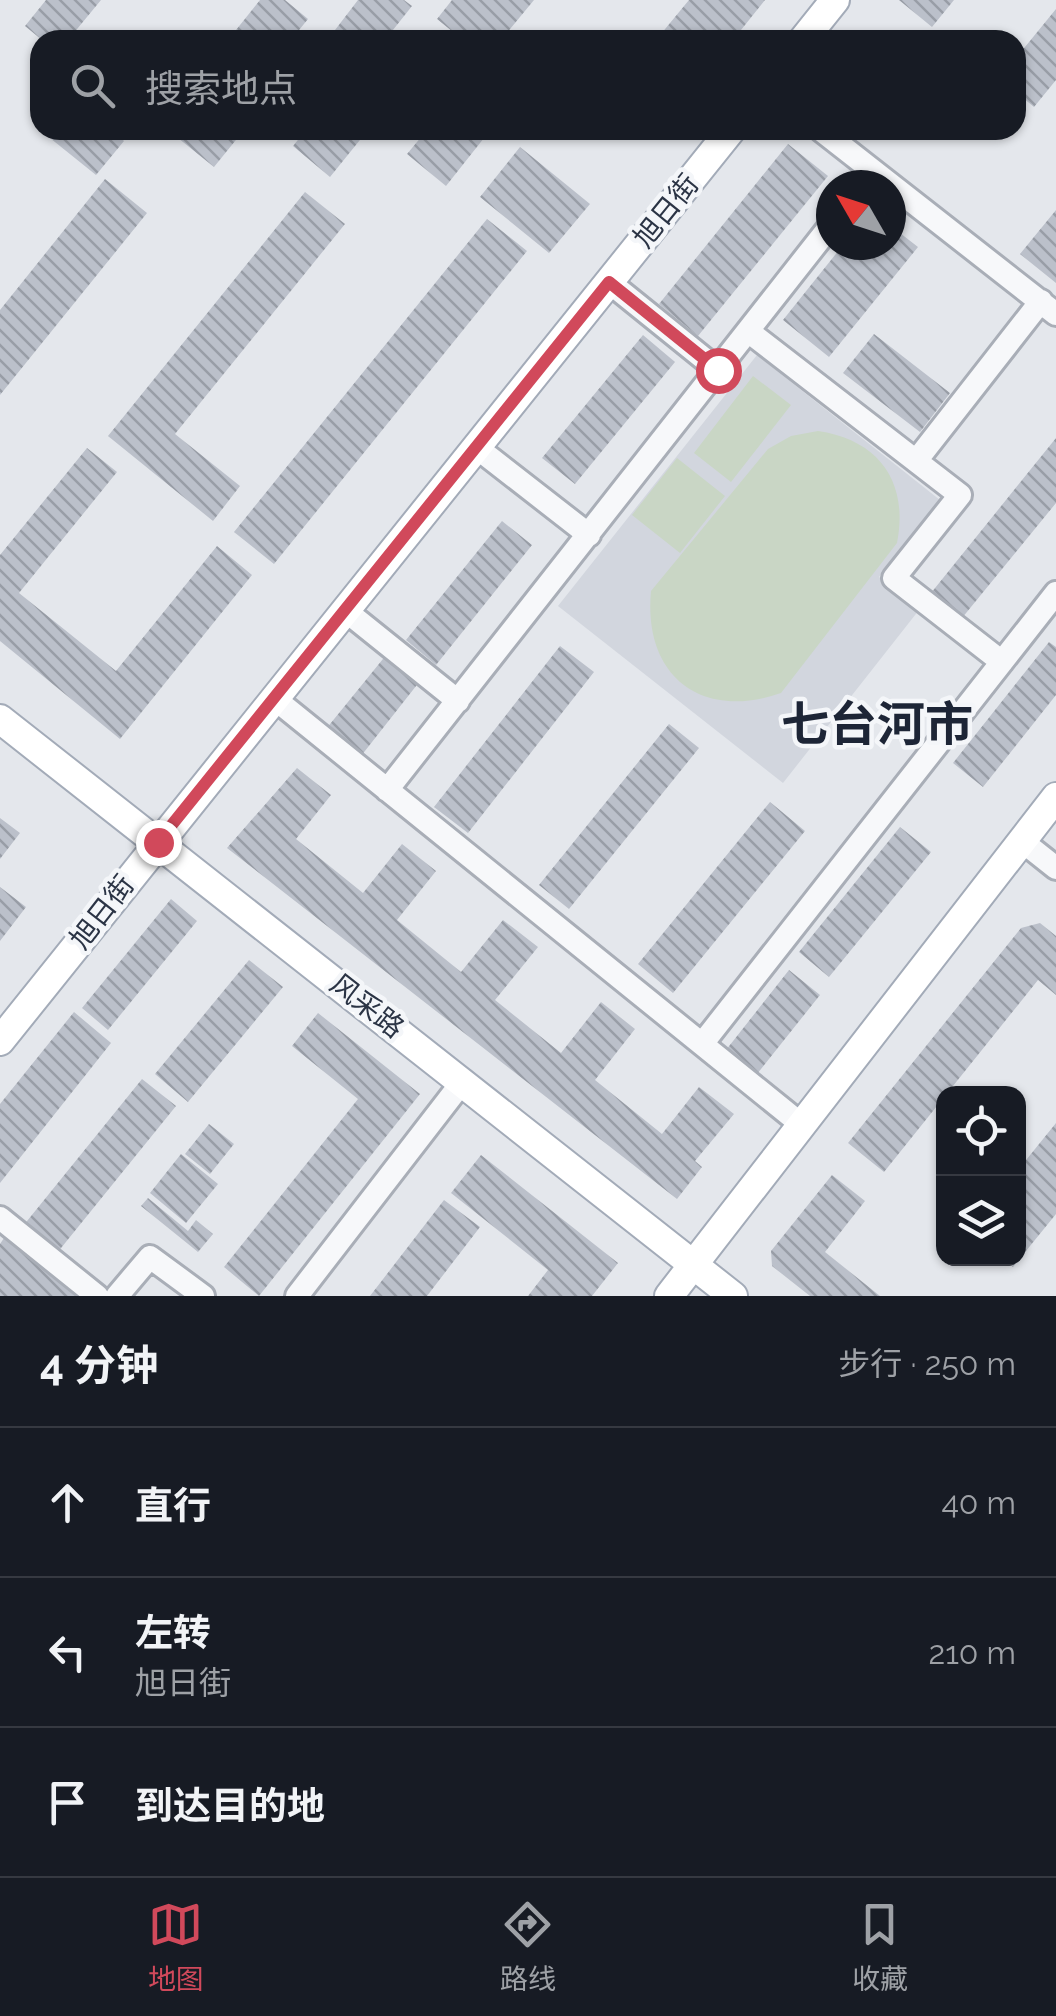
<!DOCTYPE html>
<html lang="zh">
<head>
<meta charset="utf-8">
<style>
	:root { --surface:#171b24; --page:#20242c; --text:#f1f3f6; --muted:#9ea1a6; --line:#363941; --accent:#d1495b }
	body { margin:0; font-family:Raleway,"Noto Sans SC",sans-serif; background:var(--page); color:var(--text) }
	.controls { position:absolute; right:30px; bottom:30px; display:grid; overflow:hidden; border-radius:20px; box-shadow:0 2px 8px #0004 }
	.controls button { width:90px; height:90px; display:grid; place-items:center; padding:0; border:0; border-bottom:2px solid var(--line); background:var(--surface); color:var(--text); font:50px sans-serif }
	.compass { position:absolute; left:816px; top:170px; width:90px; height:90px; border-radius:50%; background:var(--surface); box-shadow:0 2px 8px #0004; rotate:309deg }
	.stop { position:absolute; width:30px; height:30px; margin:-22px; border:8px solid #d1495b; border-radius:50%; background:#fff }
	.stop.end { background:#d1495b; border-color:#fff; box-shadow:0 2px 10px #0008 }
	.list { margin:0; padding:0; list-style:none }
	h2 { display:flex; justify-content:space-between; align-items:center; height:130px; margin:0; padding:0 40px; font-size:42px }
	h2 small { font-size:32px; font-weight:400; color:var(--muted) }
	.list li { display:grid; grid-template-columns:65px 1fr auto; gap:30px; align-items:center; box-sizing:border-box; height:150px; padding:0 40px; border-top:2px solid var(--line) }
	.list b { display:block; font-size:38px; white-space:nowrap }
	.list p { margin:0; font-size:32px; white-space:nowrap; color:var(--muted) }
	.list em { font-size:32px; font-style:normal; color:var(--muted) }
	.icon { flex:none; width:55px; height:55px; fill:none; stroke:currentColor; stroke-width:2; stroke-linecap:round; stroke-linejoin:round }
	.map { position:relative; flex:none; width:1056px; height:1296px; overflow:hidden }
	.search { position:absolute; background:var(--surface); box-shadow:0 2px 8px #0004; left:30px; right:30px; top:30px; height:110px; display:flex; align-items:center; gap:25px; box-sizing:border-box; padding:0 35px; border-radius:30px; color:var(--muted); font-size:38px }
	.sheet { height:580px; background:var(--surface) }
	nav { display:flex; justify-content:space-around; align-items:center; box-sizing:border-box; height:140px; border-top:2px solid var(--line); background:var(--surface); font-size:28px; color:var(--muted) }
	nav a { display:grid; justify-items:center; gap:5px }
	nav .on { color:var(--accent) }
	.map>svg:first-child { display:block }
	.built { fill:#d2d6de }
	.pitch { fill:#c9d6c5 }
	.building { fill:url(#building-back-hatch) }
	.lines { fill:none; stroke-linecap:round; stroke-linejoin:round }
	.minor-casing { stroke:#a9aeb7; stroke-width:28 }
	.major-casing { stroke:#a3abb8; stroke-width:32 }
	.minor { stroke:#f7f8fa; stroke-width:22 }
	.major { stroke:#fff; stroke-width:28 }
	.route { stroke:#d1495b; stroke-width:12 }
	.labels { text-anchor:middle; dominant-baseline:central; stroke-width:9; stroke-linejoin:round; paint-order:stroke }
	.street-label { font-size:28px; fill:#2b3445; stroke:#f4f6f9 }
	.town-label { font-size:48px; font-weight:bold; fill:#1d2536; stroke:#f4f6f9 }
</style>
</head>
<body>
<div class="map">
<svg width="1056" height="1296" viewBox="0 0 1056 1296">
	<defs>
		<pattern id="building-back-hatch" width="6" height="6" patternUnits="userSpaceOnUse" patternTransform="scale(2.5)"><rect width="6" height="6" fill="#bbc0ca"/><path d="M-1 5l2 2M0 0l6 6M5-1l2 2" fill="none" stroke="#989da6"/></pattern>
	</defs>
	<rect width="100%" height="100%" fill="#e4e7ec"/>
	<path class="built" d="M757 355 940 500 879 577 919 610 783 783 558 606Z"/>
	<path class="pitch" d="M753 376 791 405 731 482 694 453Z
		M818 431C879 440 909 482 897 543L781 693C701 721 643 676 651 591L768 449 791 436Z
		M677 458 725 496 680 553 632 515Z"/>
	<path class="building" d="M46 0H101L68 40H42L25 26Z
		M260 0H285L308 19 291 40H228Z
		M358 0H404L412 6 385 40H348L335 30Z
		M452 0H534L501 40H463L437 19Z
		M689 0H765L733 40H656Z
		M899 0H954L932 27Z
		M1056 9V80L1034 107 1016 92V58Z
		M40 130H110L124 141 96 175Z
		M184 130H244L214 167 178 138Z
		M306 130H368L330 177 293 146Z
		M427 130H474L484 138 446 186 407 154Z
		M788 144 828 176 698 336 659 304Z
		M520 147 590 204 549 253 480 197Z
		M105 179 147 213 0 395V310Z
		M305 192 345 224 175 434 240 486 213 521 108 436Z
		M1056 210V283L1020 254Z
		M487 219 527 251 274 564 234 532Z
		M891 226 918 247 829 357 783 320 843 245H891Z
		M874 334 950 393 920 432 843 373Z
		M643 335 675 362 575 484 542 458Z
		M1056 438V503L962 618 931 593Z
		M87 448 117 472 19 593 116 671 217 546 252 575 120 739 0 641V555Z
		M502 521 532 545 436 665 406 640Z
		M1049 642 1056 647V695L983 787 953 763Z
		M560 646 594 672 468 833 434 807Z
		M387 654 420 681 361 756 326 729Z
		M669 724 699 748 569 909 539 885Z
		M297 768 331 795 296 839 363 893 402 844 436 871 397 920 461 972 503 920 538 947 495 1000 561 1053 601 1002 635 1029 595 1080 662 1134 699 1087 734 1114 695 1161 702 1167 677 1199 227 848Z
		M770 802 805 831 673 993 638 964Z
		M0 818 20 833 0 859Z
		M900 827 931 852 829 977 799 952Z
		M0 887 26 907 0 941Z
		M171 899 197 921 108 1030 82 1008Z
		M1040 923 1056 936V995L1038 980 884 1172 848 1143 1021 928Z
		M249 960 283 987 188 1102 155 1074Z
		M789 970 820 995 757 1074 726 1050Z
		M74 1012 111 1043 0 1183V1104Z
		M318 1013 420 1094 259 1296 224 1267 358 1099 292 1046Z
		M142 1079 176 1106 57 1253 23 1226Z
		M1056 1123V1214L1013 1267 1003 1258H1018V1170Z
		M209 1124 234 1144 210 1174 185 1154Z
		M181 1154 218 1184 186 1223 150 1193Z
		M481 1155 618 1263 592 1296H528L548 1270 451 1193Z
		M832 1175 865 1201 825 1252 880 1296H810L772 1266 771 1251Z
		M148 1198 188 1231 196 1220 213 1234 198 1252 141 1206Z
		M444 1200 480 1227 427 1296H370Z
		M4 1238 79 1296H0V1244Z"/>
	<g class="lines">
		<g class="minor-casing">
			<path id="minor" d="M821 130 1056 314
				M609 282 718 370
				M748 331 960 495 894 578 1002 662
				M476 447 589 535
				M916 461 1041 301
				M346 611 458 701
				M275 699 802 1125
				M387 790 831 225
				M1022 841 1056 868
				M702 1044 1056 593
				M0 1218 97 1296
				M117 1296 150 1257 203 1296
				M297 1296 463 1081"/>
		</g>
		<g class="major-casing">
			<path id="major" d="M803 40 835 0
				M0 719 733 1296
				M0 1041 731 130
				M669 1296 1056 797"/>
		</g>
		<use href="#minor" class="minor"/>
		<use href="#major" class="major"/>
	</g>
	<g class="lines">
		<path class="route" d="M158 842 609 282 718 370"/>
	</g>
	<g class="labels">
		<g class="street-label">
			<text transform="translate(666 211) rotate(-51)">旭日街</text>
			<text transform="translate(102 912) rotate(-52)">旭日街</text>
			<text transform="translate(367 1006) rotate(38)">风采路</text>
		</g>
		<g class="town-label">
			<text x="877" y="724">七台河市</text>
		</g>
	</g>
</svg>
<div class="controls">
<button><svg class="icon" aria-label="locate" viewBox="0 0 24 24"><circle cx="12" cy="12" r="6"/><path d="M12 2v4M12 18v4M2 12h4M18 12h4"/></svg></button>
<button><svg class="icon" aria-label="layers" viewBox="0 0 24 24"><path d="M12 4l9 5-9 5-9-5zM3 14l9 5 9-5"/></svg></button>
</div>
<svg class="compass" viewBox="-18 -18 36 36"><path d="M0-13l5 13h-10z" fill="#e53935"/><path d="M0 13l5-13h-10z" fill="#9ea1a6"/></svg>
<div class="stop" style="left:718px;top:370px"></div>
<div class="stop end" style="left:158px;top:842px"></div>
<div class="search"><svg class="icon" aria-label="search" viewBox="0 0 24 24"><circle cx="10" cy="10" r="6"/><path d="M15 15l6 6"/></svg>搜索地点</div>
</div>
<section class="sheet">
<h2>4 分钟<small>步行 · 250 m</small></h2>
<ul class="list">
<li><svg class="icon" aria-label="ahead" viewBox="0 0 24 24"><path d="M12 20V5M6 11l6-6 6 6"/></svg><div><b>直行</b></div><em>40 m</em></li>
<li><svg class="icon" aria-label="left" viewBox="0 0 24 24"><path d="M17 20v-9H6M10 6l-5 5 5 5"/></svg><div><b>左转</b><p>旭日街</p></div><em>210 m</em></li>
<li><svg class="icon" aria-label="arrive" viewBox="0 0 24 24"><path d="M6 21V4h12l-3 4 3 4H6"/></svg><div><b>到达目的地</b></div></li>
</ul>
</section>
<nav>
<a class="on"><svg class="icon" aria-label="map" viewBox="0 0 24 24"><path d="M3 6l6-2 6 2 6-2v14l-6 2-6-2-6 2zM9 4v14M15 6v14"/></svg>地图</a>
<a><svg class="icon" aria-label="directions" viewBox="0 0 24 24"><path d="M12 3l9 9-9 9-9-9zM9 14v-3h6M13 9l2 2-2 2"/></svg>路线</a>
<a><svg class="icon" aria-label="saved" viewBox="0 0 24 24"><path d="M7 4h10v16l-5-4-5 4z"/></svg>收藏</a>
</nav>
</body>
</html>
